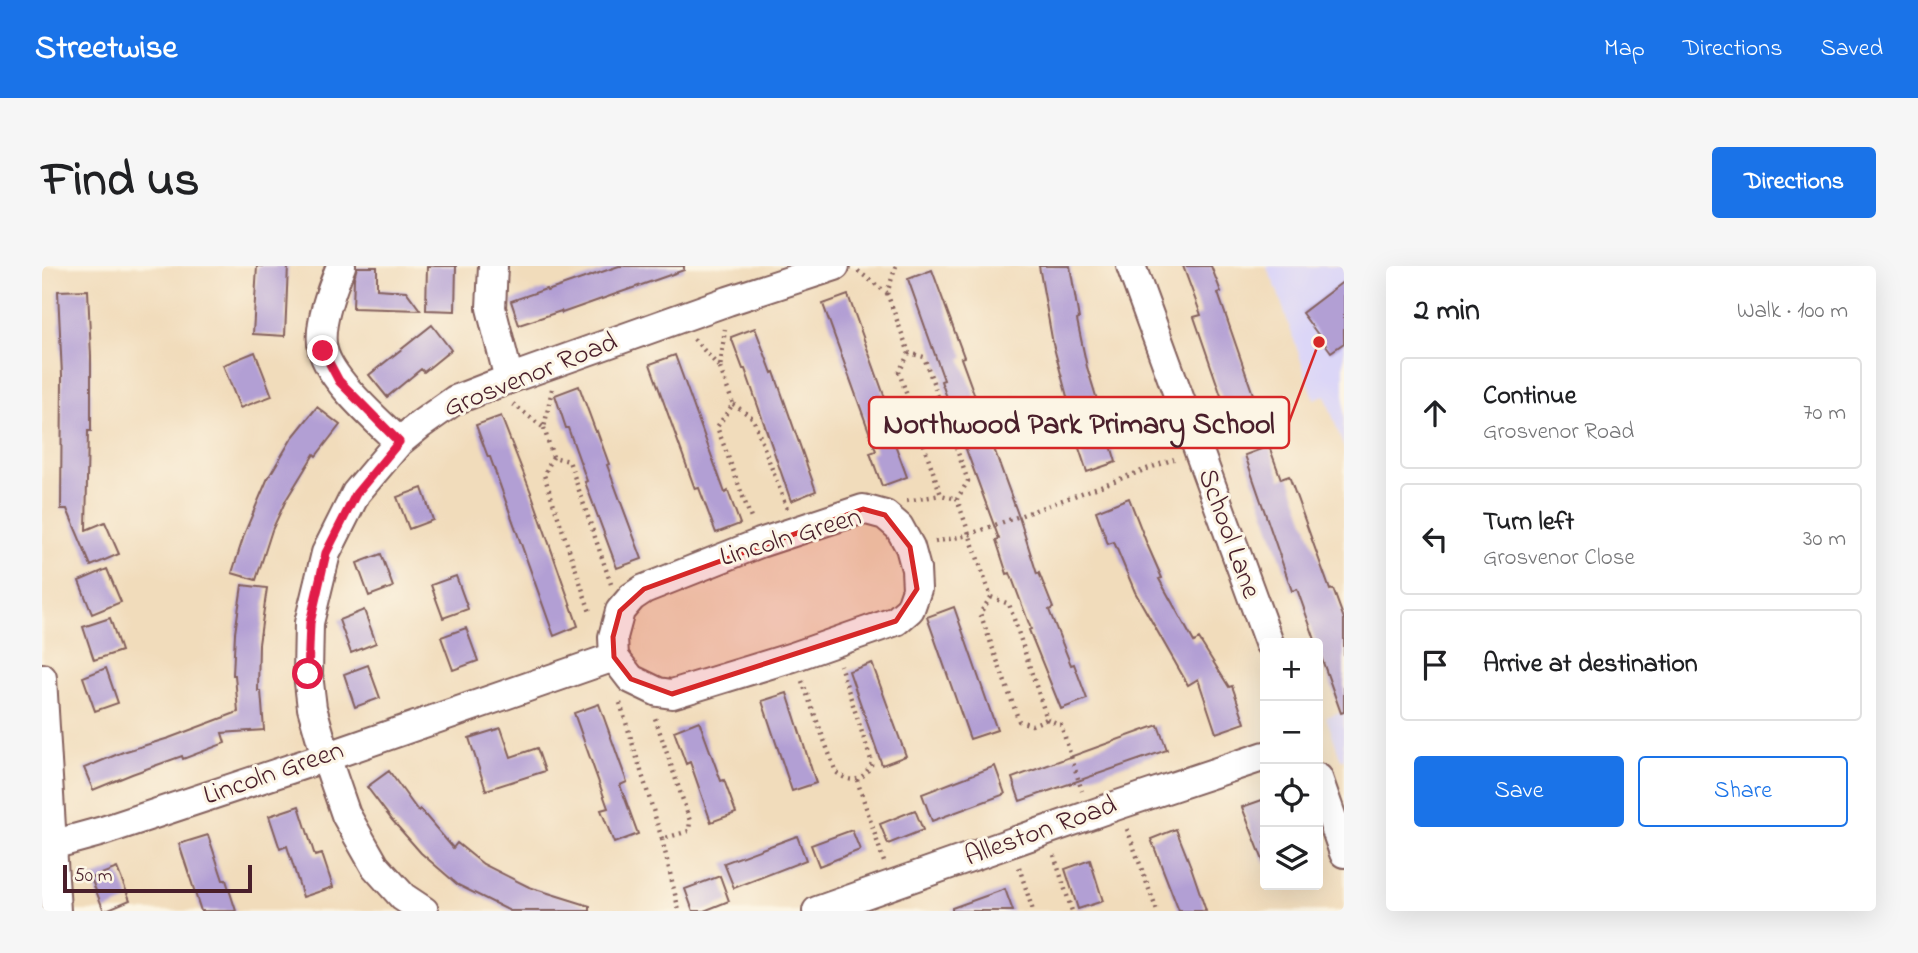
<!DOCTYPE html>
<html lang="en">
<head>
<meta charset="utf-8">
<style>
	:root { --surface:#fff; --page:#f6f6f6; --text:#202124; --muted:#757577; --line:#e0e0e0; --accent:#1a73e8 }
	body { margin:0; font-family:"Indie Flower",sans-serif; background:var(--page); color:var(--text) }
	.controls { position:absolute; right:21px; bottom:21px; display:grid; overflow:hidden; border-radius:7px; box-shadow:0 7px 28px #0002 }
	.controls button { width:63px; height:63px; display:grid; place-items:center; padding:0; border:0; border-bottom:2px solid var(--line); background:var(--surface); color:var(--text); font:35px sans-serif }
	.scale { position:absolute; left:21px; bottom:18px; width:189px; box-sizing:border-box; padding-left:7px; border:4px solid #4a1f2b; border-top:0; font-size:19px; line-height:24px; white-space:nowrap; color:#4a1f2b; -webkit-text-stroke:5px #fcf5e5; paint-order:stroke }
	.stop { position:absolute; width:21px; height:21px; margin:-16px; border:5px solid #e11d48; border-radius:50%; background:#fff }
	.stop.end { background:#e11d48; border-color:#fff; box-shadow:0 2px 7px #0008 }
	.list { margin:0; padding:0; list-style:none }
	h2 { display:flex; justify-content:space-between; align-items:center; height:91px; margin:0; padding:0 28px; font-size:30px }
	h2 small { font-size:23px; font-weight:400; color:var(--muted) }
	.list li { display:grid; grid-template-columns:46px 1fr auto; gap:21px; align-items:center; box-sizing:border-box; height:112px; margin:0 14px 14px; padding:0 14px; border:2px solid var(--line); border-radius:7px }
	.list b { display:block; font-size:26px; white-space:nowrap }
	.list p { margin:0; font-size:23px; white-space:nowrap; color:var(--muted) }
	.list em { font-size:23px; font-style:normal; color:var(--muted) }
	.actions { display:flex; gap:14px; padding:21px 28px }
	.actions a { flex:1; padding:16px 0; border:2px solid var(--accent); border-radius:7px; text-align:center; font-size:24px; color:var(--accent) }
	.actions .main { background:var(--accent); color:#fff }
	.icon { flex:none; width:38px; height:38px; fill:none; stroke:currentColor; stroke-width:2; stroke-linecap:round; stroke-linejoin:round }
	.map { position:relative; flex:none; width:1302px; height:645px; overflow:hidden; border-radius:7px }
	header { display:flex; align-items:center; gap:42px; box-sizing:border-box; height:98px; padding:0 35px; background:var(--accent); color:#fff }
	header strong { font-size:33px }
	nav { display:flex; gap:38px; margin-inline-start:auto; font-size:24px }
	.intro { display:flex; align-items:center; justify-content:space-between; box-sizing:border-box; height:168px; padding:0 42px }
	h1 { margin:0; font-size:49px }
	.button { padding:18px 32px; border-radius:7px; background:var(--accent); color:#fff; font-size:24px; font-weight:700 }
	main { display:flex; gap:42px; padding:0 42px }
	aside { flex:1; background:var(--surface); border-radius:7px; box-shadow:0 7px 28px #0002 }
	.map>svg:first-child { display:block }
	.built { fill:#dbd6f7 }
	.building { fill:#b29fd4 }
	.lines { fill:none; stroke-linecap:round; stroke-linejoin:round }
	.minor-casing { stroke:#84615d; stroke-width:32 }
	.path { stroke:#84615d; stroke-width:4.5; stroke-dasharray:2 5; stroke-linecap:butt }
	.minor { stroke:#fff; stroke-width:28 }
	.route { stroke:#e11d48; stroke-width:9 }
	.marked { fill:#d62828; fill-opacity:0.2; stroke:#d62828; stroke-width:5; stroke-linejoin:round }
	.labels { text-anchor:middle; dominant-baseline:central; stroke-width:6; stroke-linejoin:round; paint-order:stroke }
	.street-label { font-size:28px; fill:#4a1f2b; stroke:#fcf5e5 }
	.leader { fill:none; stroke:#d62828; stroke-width:2.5 }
	.callout-dot { fill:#d62828; stroke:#fcf5e5; stroke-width:2.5 }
	.callout { fill:#fcf5e5; stroke:#d62828; stroke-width:2.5 }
	.callout-label { font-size:30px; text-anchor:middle; font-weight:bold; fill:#4a1f2b }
</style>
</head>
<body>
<header>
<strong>Streetwise</strong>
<nav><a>Map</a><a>Directions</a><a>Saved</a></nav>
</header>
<div class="intro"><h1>Find us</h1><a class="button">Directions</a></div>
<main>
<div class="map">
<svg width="1302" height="645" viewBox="0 0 1302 645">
	<rect width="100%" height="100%" fill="#fcf5e5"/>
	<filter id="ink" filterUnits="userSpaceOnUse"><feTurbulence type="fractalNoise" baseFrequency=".0143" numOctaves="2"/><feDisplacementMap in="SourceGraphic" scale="14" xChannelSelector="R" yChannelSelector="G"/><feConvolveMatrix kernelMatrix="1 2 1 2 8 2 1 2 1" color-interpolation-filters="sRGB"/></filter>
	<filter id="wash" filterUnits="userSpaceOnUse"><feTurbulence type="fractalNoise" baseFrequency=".00686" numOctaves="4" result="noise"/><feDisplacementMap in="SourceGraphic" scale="28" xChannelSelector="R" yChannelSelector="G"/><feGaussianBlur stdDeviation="1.57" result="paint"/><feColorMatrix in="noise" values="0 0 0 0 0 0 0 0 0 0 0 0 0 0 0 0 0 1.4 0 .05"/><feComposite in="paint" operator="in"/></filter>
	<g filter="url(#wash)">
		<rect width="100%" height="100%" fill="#f1dcbb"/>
		<path class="built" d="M1224 0H1302V183L1283 129 1272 133 1235 24Z
			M1302 445V493L1299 494 1284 451Z"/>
		<g id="blocks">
			<path class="building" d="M215 0H246L243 70 211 68Z
				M385 0H414L413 45 384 44Z
				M577 0H642V4L520 47 519 45 477 59 469 35 504 23 505 25Z
				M997 0H1028L1037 53 1035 54 1045 101 1074 196 1045 206 1034 173 1036 172 1011 78Z
				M1141 0H1169L1179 26 1176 27 1215 140 1213 141 1216 149 1191 157 1189 150H1186L1152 51 1159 49Z
				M315 1H335V23L364 25 378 44 311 42 312 12Z
				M890 4 922 91 919 92 978 254 995 308 997 307 1011 342 1007 344 1029 399 1032 398 1045 433 1019 443 987 364 989 363 968 307 965 308 954 274 957 273 899 115 902 114 866 13Z
				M1302 15V77L1289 86 1260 47Z
				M46 24 49 90V165H46L44 264 63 256 77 288 49 300 25 243H19L20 109 16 25Z
				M806 29 853 160 847 162 865 211 840 220 828 187 834 185 781 38Z
				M390 59 409 84 382 106 379 103 345 131 327 109Z
				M713 62 730 107 732 106 774 225 749 235 703 103H701L689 71Z
				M213 86 230 130 198 142 181 99Z
				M633 89 683 227 686 225 698 258 674 267 657 222 653 223 608 98Z
				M537 120 554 166 555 165 567 198 565 199 600 293 575 302 543 216 545 215 526 162H524L513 129Z
				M275 141 298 159 274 190 272 188 244 234 230 264 214 314 190 307 203 266 225 214 250 172Z
				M459 150 490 229 536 360 512 370 448 191H446L434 159Z
				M1227 180 1239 213 1247 210 1288 324 1291 323 1302 353V446L1299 447 1255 323 1250 325 1203 189Z
				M380 222 391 254 367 263 355 231Z
				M1087 232 1105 278 1120 312 1117 313 1152 376 1157 373 1187 421 1190 420 1203 457 1174 467 1156 413 1146 419 1093 326 1072 276 1066 278 1054 245Z
				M339 288 351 321 327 330 315 297Z
				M65 303 79 336 50 348 37 315Z
				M414 310 426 343 401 352 389 319Z
				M200 319 225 322 217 378 216 425H219L222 464 180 467 183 477 141 493 140 490 90 508 51 524 42 502 81 486 127 472 196 446 193 409H191L193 367Z
				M912 341 955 464 928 473 885 351Z
				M322 344 334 377 309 387 297 354Z
				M68 352 79 385 52 394 41 361Z
				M424 362 436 395 411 404 399 371Z
				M830 397 864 490 840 499 807 405Z
				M326 399 338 432 313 441 302 408Z
				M64 402 76 437 53 445 41 411Z
				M745 427 774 517 750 525 720 435Z
				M557 438 585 516 578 519 596 568 572 577 559 544 566 542 532 447Z
				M657 455 679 515 682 514 694 547 669 556 648 496 644 498 632 465Z
				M1116 459 1125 484 978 535 970 512Z
				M459 462 469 491 495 482 503 505 444 524 427 472Z
				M953 500 963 528 890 555 880 528Z
				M347 505 376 545 378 543 411 582 415 577 441 598 487 621 548 640V645H468L416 619 379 587 350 554 325 521Z
				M1223 533V597H1222L1200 541Z
				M257 540 273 590 280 588 291 621 261 631 245 580 238 583 227 550Z
				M873 544 881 564 846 578 838 558Z
				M1134 563 1149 601 1164 645H1137L1109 573Z
				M810 564 818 584 777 600 769 579Z
				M166 569 181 614H184L194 645H159L137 578Z
				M755 570 764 594 692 622 682 597Z
				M1048 594 1061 635 1036 643 1023 603Z
				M75 602 88 634 62 645 49 612Z
				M678 610 687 635 662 645H651L643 623Z
				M963 623 971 645H910V642Z"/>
		</g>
	</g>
	<g filter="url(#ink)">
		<use href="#blocks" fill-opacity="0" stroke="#84615d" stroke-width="2"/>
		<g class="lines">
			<g class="minor-casing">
				<path id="minor" d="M299 0C290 22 275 60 281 84 288 114 335 154 357 176
					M451 0 449 42 467 113
					M1089 0 1227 377
					M821 243 843 249 857 261 868 281 874 303 875 323 868 343 854 355 751 391 630 428 616 426 589 413 572 391 571 371 578 345 590 331 602 323 718 277Z
					M0 412 14 645
					M1276 512 1302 587
					M10 579 61 565 284 491 572 391
					M382 645 361 631 333 600 304 549 284 491 270 442 266 408 267 357 284 287 314 227 357 176 379 158 413 134 467 113 686 35 793 0
					M775 645 1076 539 1223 490"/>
			</g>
			<path class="path" d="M816 5 845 27 854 0
				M845 27 867 87 882 91 926 215 915 233 949 331 967 338 1005 453 1019 459 1040 525
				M652 73 678 102 683 63
				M867 87 857 106 899 229 915 233
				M678 102 691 138 675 161 710 255
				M471 138 502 162 510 123
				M691 138 711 152 745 243
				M502 162 511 191 527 195 569 318
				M511 191 502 209 549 349
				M865 235 899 229
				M893 276 926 269 1132 193
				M949 331 938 347 977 455 990 459 1005 453
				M760 415 794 506C810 519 821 515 830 497L798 399
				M578 437 620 573 647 565 648 555 613 452
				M815 514 842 596
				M1085 563 1115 645
				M620 573 637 645
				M1012 589 1030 645
				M977 601 991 645"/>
			<use href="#minor" class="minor"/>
		</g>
	</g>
	<g class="lines" filter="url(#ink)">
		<path class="route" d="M266 408 268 357 284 287 314 228 357 176 297 115 281 85"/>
	</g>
	<path class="marked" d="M821 243 843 249 868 281 875 323 854 355 630 428 589 413 572 391 571 371 578 345 602 323Z"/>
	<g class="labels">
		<g class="street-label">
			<text transform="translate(489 110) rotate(-22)">Grosvenor Road</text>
			<text transform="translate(1186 268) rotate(70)">School Lane</text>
			<text transform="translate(749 272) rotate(-17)">Lincoln Green</text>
			<text transform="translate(232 508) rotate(-19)">Lincoln Green</text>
			<text transform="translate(999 566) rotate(-20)">Alleston Road</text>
		</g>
	</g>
	<path class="leader" d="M1277 76L1247 156"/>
	<circle class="callout-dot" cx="1277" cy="76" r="7"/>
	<rect class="callout" x="827" y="131" width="420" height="51" rx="7"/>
	<g class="callout-label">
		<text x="1037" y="167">Northwood Park Primary School</text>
	</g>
</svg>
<div class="controls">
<button>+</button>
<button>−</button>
<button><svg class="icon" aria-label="locate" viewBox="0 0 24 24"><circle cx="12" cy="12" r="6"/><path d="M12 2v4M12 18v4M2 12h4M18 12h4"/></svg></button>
<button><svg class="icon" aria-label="layers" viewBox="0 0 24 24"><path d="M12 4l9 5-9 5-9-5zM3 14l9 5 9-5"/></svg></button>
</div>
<div class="scale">50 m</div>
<div class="stop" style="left:266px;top:408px"></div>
<div class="stop end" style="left:281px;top:85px"></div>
</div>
<aside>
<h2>2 min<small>Walk · 100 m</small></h2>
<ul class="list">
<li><svg class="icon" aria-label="ahead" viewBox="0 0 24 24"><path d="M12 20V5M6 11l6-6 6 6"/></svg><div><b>Continue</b><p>Grosvenor Road</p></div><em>70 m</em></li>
<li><svg class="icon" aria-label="left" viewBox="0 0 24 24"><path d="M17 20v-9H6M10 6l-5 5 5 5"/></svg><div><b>Turn left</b><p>Grosvenor Close</p></div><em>30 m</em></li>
<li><svg class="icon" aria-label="arrive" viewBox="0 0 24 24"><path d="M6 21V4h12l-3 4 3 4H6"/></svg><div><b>Arrive at destination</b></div></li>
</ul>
<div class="actions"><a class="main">Save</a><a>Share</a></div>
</aside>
</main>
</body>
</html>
